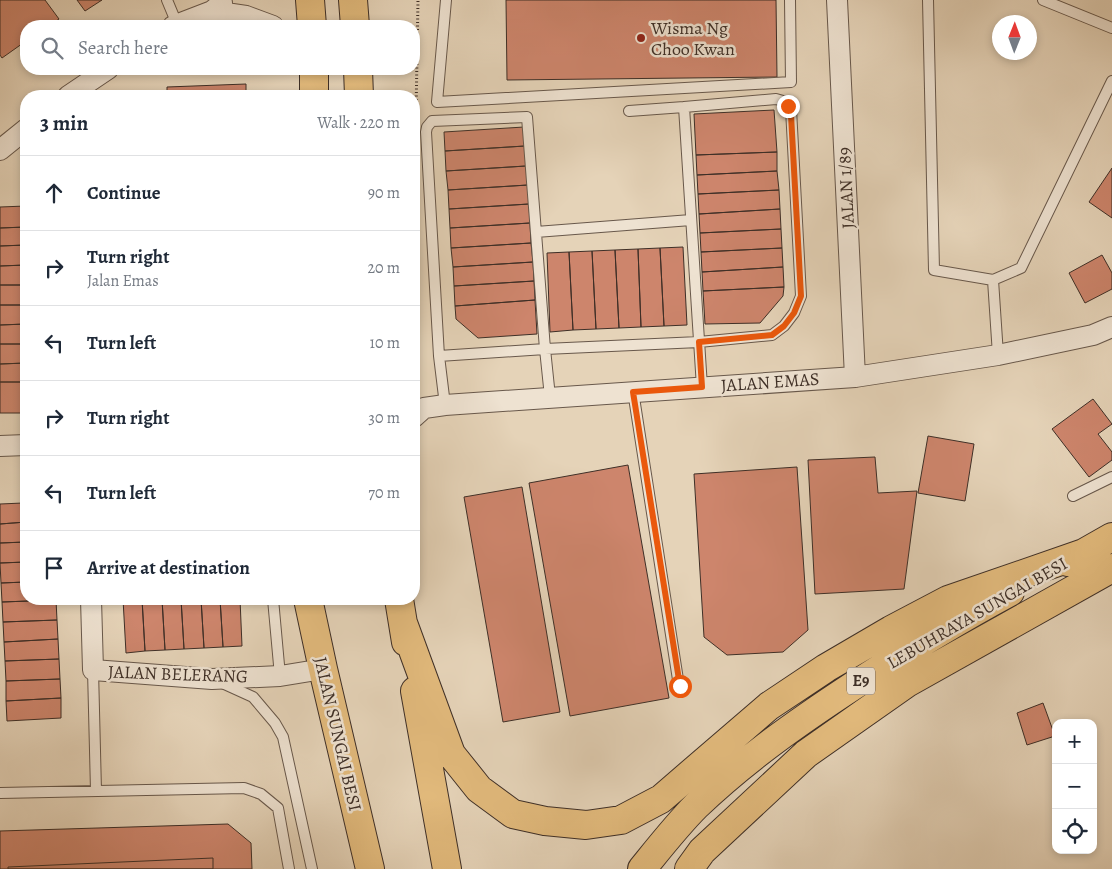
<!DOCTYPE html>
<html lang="en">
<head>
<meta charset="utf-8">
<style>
	:root { --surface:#fff; --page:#f2f2f3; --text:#1f2937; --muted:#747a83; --line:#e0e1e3 }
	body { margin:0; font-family:Alegreya,serif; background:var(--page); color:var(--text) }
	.controls { position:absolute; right:15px; bottom:15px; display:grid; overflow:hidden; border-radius:10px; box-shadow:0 2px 8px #0003 }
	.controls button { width:45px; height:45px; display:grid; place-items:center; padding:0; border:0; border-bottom:1px solid var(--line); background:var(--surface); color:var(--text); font:25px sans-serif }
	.compass { position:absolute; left:992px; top:15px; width:45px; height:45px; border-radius:50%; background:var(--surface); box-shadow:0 2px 8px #0003; rotate:1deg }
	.stop { position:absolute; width:15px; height:15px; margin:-11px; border:4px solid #ea580c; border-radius:50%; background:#fff }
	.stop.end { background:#ea580c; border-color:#fff; box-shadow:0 1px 5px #0008 }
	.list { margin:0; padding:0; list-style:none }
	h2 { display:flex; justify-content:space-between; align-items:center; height:65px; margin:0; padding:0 20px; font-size:21px }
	h2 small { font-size:16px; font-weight:400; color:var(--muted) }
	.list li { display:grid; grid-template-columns:32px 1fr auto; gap:15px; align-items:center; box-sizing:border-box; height:75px; padding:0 20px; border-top:1px solid var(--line) }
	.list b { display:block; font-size:19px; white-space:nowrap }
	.list p { margin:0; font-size:16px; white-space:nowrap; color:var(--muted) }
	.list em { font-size:16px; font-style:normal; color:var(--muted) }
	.icon { flex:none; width:28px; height:28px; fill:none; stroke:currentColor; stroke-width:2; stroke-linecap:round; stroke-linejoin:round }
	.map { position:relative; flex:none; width:1112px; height:869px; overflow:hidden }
	.search { position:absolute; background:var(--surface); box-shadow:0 2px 8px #0003; left:20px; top:20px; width:400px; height:55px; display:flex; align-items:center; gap:12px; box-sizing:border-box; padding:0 18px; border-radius:20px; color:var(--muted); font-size:19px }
	.panel { position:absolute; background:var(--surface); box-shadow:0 2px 8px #0003; left:20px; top:90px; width:400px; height:515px; border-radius:20px }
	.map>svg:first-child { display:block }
	.building { fill:#cd856c; stroke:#3e2f27 }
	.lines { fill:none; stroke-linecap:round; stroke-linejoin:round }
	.service-casing { stroke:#68584b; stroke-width:12 }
	.minor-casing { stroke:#68584b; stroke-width:22 }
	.motorway-casing { stroke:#3e2f27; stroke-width:30 }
	.path { stroke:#3e2f27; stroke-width:3; stroke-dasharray:1 2.5; stroke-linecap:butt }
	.service { stroke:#eee2d1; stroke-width:10 }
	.minor { stroke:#eee2d1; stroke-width:20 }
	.motorway { stroke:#e2ba7c; stroke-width:28 }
	.route { stroke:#ea580c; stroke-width:6 }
	.poi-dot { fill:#8f2418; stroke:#eee2d1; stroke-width:2 }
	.labels { text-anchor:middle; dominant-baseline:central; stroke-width:5; stroke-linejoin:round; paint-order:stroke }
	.shield { fill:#eee2d1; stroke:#73655a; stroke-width:1 }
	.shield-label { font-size:16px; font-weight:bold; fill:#3e2f27 }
	.poi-label { font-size:18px; fill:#3e2f27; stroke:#eee2d1; text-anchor:start }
	.street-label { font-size:18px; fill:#3e2f27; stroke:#eee2d1 }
</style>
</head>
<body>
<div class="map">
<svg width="1112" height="869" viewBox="0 0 1112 869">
	<rect width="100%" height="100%" fill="#e5d3b8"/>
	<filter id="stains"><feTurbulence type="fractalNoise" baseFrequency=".004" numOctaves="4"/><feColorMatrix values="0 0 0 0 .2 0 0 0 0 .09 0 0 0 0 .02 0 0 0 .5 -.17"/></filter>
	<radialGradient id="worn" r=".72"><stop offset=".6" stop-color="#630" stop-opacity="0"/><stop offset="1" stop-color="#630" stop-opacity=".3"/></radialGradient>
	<path class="building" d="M0 0H45L59 19 49 26H26V41L2 58 0 55Z
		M77 0H102L85 11Z
		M506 0H776L777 77 507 80Z
		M246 84V96H167V87Z
		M774 110 777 152 696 155 694 114Z
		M524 127 525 146 445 151 444 132Z
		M525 146 526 166 446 171 445 151Z
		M777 152V171L697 175 696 155Z
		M526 166 528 185 448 190 446 171Z
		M1112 168V218L1089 202Z
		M777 171 779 190 698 194 697 175Z
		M528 185 529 204 449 209 448 190Z
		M779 190 780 209 699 214 698 194Z
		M529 204 530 223 450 228 449 209Z
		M26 206V227L0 228V207Z
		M780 209 781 229 700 233 699 214Z
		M530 223 531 243 451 248 450 228Z
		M26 227V245L0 246V228Z
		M781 229 782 248 701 252 700 233Z
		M531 243 533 262 453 267 451 248Z
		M26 245V265L0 266V246Z
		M683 247 687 325 664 326 660 248Z
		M660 248 664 326 641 327 638 249Z
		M782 248 783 267 702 272 701 252Z
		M638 249 641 327 619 328 615 250Z
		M615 250 619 328 596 329 592 251Z
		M592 251 596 329 573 330 569 252Z
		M569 252 573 330 550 332 547 253Z
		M1102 255 1112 273V289L1085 303 1069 273Z
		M533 262 534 281 454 286 453 267Z
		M26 265V285H0V266Z
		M783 267 784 287 703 291 702 272Z
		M534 281 535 300 455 306 454 286Z
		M0 285H26V305H0Z
		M784 287 783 296 760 323 705 324 703 291Z
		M535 300 537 334 478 338 456 319 455 306Z
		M0 305H26V324L0 325Z
		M26 324V344H0V325Z
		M0 344H26V363L0 364Z
		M26 363V382H0V364Z
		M0 382H26V413H0Z
		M1093 399 1112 424 1098 434 1112 452V460L1089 477 1052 429Z
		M928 436 974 444 965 501 918 493Z
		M875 457 878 493 917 491 904 589 815 594 808 460Z
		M21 462H26V522L0 524V504L23 503Z
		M628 465 669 698 570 716 529 483Z
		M797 467 808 630 783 652 727 655 704 637 694 474Z
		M522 487 560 712 503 722 464 497Z
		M26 522V542L0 543V524Z
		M26 542V562L0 563V543Z
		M26 562V582L1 583 0 563Z
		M26 582V599L56 600 2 602 1 583Z
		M123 599H142L145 651 126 653Z
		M142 599H162L165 650 145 651Z
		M162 599H181L184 649 165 650Z
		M181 599H201L204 648 184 649Z
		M201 599H220L223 647 204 648Z
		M220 599H240L242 646 223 647Z
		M56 600 57 620 3 622 2 602Z
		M57 620 58 639 4 642 3 622Z
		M58 639 59 659 5 661 4 642Z
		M59 659 60 679 6 681 5 661Z
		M60 679 61 698 6 701V681Z
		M61 698V718L7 721 6 701Z
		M1043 703 1055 736 1027 745 1017 713Z
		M228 824 251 843 252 869H0V831Z
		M213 858V869H8V867Z"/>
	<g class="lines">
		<g class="service-casing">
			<path id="service" d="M167 0 177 24
				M446 0 437 102 791 82 790 0
				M928 0 934 270 993 280 1021 268 1112 81
				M1043 0 1112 28
				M629 111 684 107
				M536 232 691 220
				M993 280 998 355
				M439 356 545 349 699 342 772 335 784 326 794 313 801 296 791 109 783 101 776 99 684 107 702 387
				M633 391 679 686
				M445 405 439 356 426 132 427 127 432 121 527 117 545 349 550 397
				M1073 496 1112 477
				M273 599 280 676
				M93 670 96 791
				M220 682 253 697 275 723 283 737 312 869
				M0 793 244 788 261 794 278 808 289 869"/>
		</g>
		<g class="minor-casing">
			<path id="minor" d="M837 0 855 377
				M212 11 246 16 273 26
				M173 26 212 11 222 3
				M68 96 108 69
				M0 150 26 129
				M414 417 424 408 445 405 855 377 998 355 1093 335 1112 327
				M0 446 26 445
				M91 599 93 670 212 679 280 676 323 669"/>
		</g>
		<g class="motorway-casing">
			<path id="motorway" d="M310 0 312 26
				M353 0 355 26
				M358 69 359 96
				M314 96V69
				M1068 562 1112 537
				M308 599 323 669 370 869
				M399 599 406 642
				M403 623 451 754 479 789 513 814 545 821 586 825 621 820 661 799 769 706 826 668 891 630 948 600 1084 553
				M415 691 447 869
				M642 869C659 848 677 825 696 806 744 760 798 722 853 686 904 653 956 621 1010 592
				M689 869 702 851 806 754 907 683 1112 568"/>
		</g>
		<path class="path" d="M416 114 418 0"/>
		<use href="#service" class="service"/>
		<use href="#minor" class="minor"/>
		<use href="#motorway" class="motorway"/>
	</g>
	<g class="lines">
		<path class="route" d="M680 686 633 392 702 387 699 342 772 335 784 326 794 313 801 296 791 115 788 106"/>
	</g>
	<circle class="poi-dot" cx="641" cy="38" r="5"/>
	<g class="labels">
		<rect class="shield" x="847" y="667.5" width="28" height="27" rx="4"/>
		<g class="shield-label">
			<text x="861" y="681">E9</text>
		</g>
		<g class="poi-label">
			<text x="651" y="28">Wisma Ng<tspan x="651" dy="21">Choo Kwan</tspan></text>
		</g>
		<g class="street-label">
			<text transform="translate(846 188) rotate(-93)">JALAN 1/89</text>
			<text transform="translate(770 382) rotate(-4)">JALAN EMAS</text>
			<text transform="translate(977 613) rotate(-30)">LEBUHRAYA SUNGAI BESI</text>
			<text transform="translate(178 674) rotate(2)">JALAN BELERANG</text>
			<text transform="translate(338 734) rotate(77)">JALAN SUNGAI BESI</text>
		</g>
	</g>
	<rect width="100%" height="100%" filter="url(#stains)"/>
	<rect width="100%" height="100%" fill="url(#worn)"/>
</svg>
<div class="controls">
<button>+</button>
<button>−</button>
<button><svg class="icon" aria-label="locate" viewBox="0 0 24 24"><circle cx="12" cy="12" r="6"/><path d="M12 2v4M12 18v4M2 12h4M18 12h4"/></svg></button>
</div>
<svg class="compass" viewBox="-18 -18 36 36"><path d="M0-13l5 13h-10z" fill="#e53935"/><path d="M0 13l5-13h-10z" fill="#747a83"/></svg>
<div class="stop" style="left:680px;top:686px"></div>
<div class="stop end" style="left:788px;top:106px"></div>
<div class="search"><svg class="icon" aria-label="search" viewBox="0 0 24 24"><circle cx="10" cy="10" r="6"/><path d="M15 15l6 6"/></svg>Search here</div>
<section class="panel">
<h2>3 min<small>Walk · 220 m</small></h2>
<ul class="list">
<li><svg class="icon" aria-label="ahead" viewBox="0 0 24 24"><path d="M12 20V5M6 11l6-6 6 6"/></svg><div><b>Continue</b></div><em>90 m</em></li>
<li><svg class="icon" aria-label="right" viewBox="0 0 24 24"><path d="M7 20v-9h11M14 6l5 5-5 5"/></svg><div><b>Turn right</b><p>Jalan Emas</p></div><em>20 m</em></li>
<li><svg class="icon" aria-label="left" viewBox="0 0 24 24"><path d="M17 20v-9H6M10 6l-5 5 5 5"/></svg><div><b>Turn left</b></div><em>10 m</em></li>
<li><svg class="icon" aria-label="right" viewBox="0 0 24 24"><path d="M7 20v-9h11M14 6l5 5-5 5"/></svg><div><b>Turn right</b></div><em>30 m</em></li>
<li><svg class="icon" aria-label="left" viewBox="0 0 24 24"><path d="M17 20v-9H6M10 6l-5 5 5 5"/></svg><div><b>Turn left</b></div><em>70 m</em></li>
<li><svg class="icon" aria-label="arrive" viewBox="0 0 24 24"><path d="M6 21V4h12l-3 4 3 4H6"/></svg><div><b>Arrive at destination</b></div></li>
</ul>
</section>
</div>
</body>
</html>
